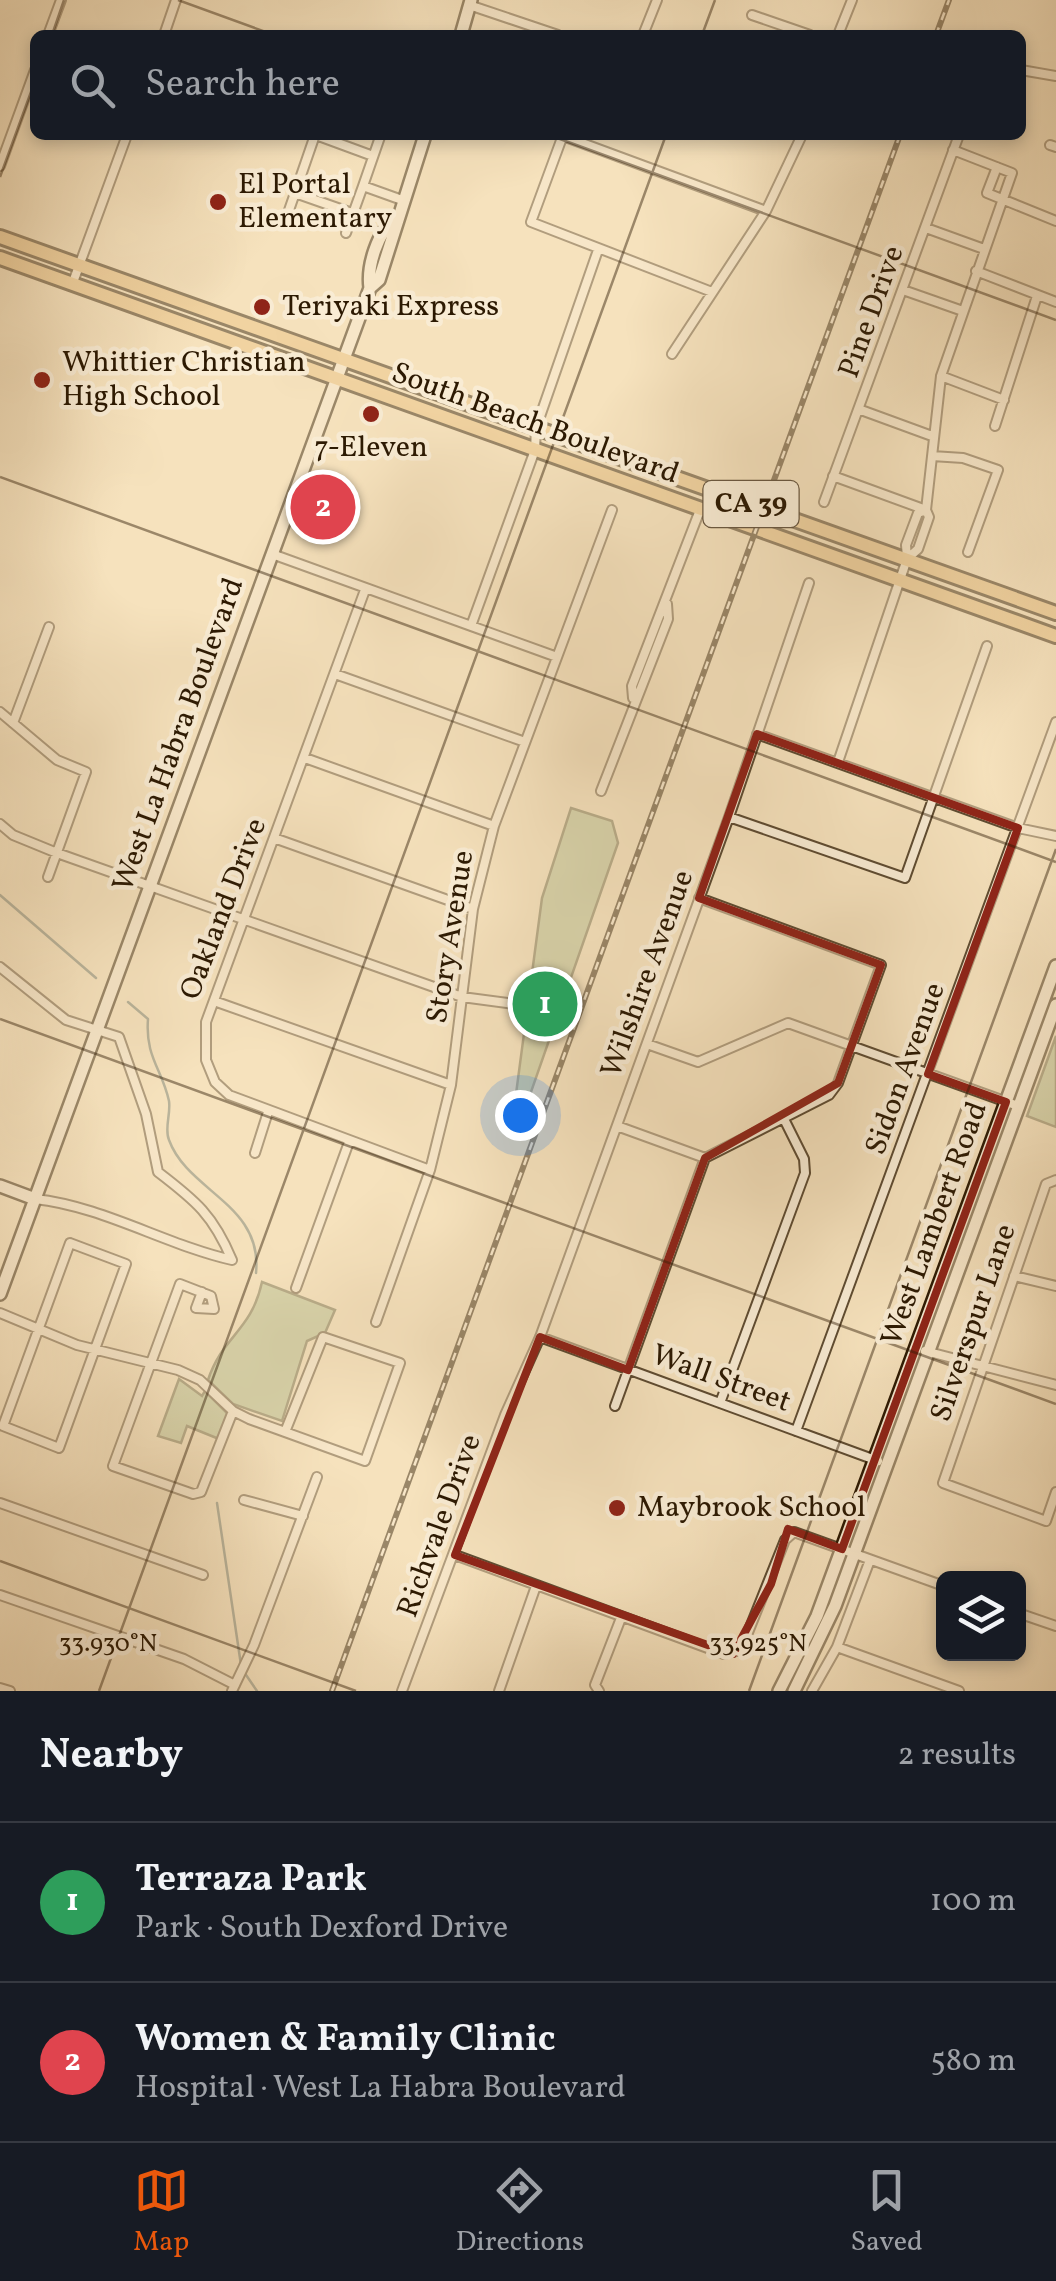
<!DOCTYPE html>
<html lang="en">
<head>
<meta charset="utf-8">
<style>
	:root { --surface:#171b24; --page:#20242c; --text:#f1f3f6; --muted:#9ea1a6; --line:#363941; --accent:#ea580c }
	body { margin:0; font-family:Vollkorn,serif; background:var(--page); color:var(--text) }
	.controls { position:absolute; right:30px; bottom:30px; display:grid; overflow:hidden; border-radius:15px; box-shadow:0 5px 15px #0003 }
	.controls button { width:90px; height:90px; display:grid; place-items:center; padding:0; border:0; border-bottom:2px solid var(--line); background:var(--surface); color:var(--text); font:50px sans-serif }
	.you { position:absolute; left:520px; top:1115px; width:35px; height:35px; margin:-25px; border:8px solid #fff; border-radius:50%; background:#1a73e8; box-shadow:0 0 0 15px #1a73e833 }
	.badge { display:grid; place-items:center; width:65px; height:65px; border-radius:50%; background:var(--accent); color:#fff; font-size:32px; font-weight:700 }
	.pin { position:absolute; translate:-50% -50%; border:5px solid #fff; box-shadow:0 2px 10px #0006 }
	.list { margin:0; padding:0; list-style:none }
	h2 { display:flex; justify-content:space-between; align-items:center; height:130px; margin:0; padding:0 40px; font-size:42px }
	h2 small { font-size:32px; font-weight:400; color:var(--muted) }
	.list li { display:grid; grid-template-columns:65px 1fr auto; gap:30px; align-items:center; box-sizing:border-box; height:160px; padding:0 40px; border-top:2px solid var(--line) }
	.list b { display:block; font-size:38px; white-space:nowrap }
	.list p { margin:0; font-size:32px; white-space:nowrap; color:var(--muted) }
	.list em { font-size:32px; font-style:normal; color:var(--muted) }
	.icon { flex:none; width:55px; height:55px; fill:none; stroke:currentColor; stroke-width:2; stroke-linecap:round; stroke-linejoin:round }
	.map { position:relative; flex:none; width:1056px; height:1691px; overflow:hidden }
	.search { position:absolute; background:var(--surface); box-shadow:0 5px 15px #0003; left:30px; right:30px; top:30px; height:110px; display:flex; align-items:center; gap:25px; box-sizing:border-box; padding:0 35px; border-radius:15px; color:var(--muted); font-size:38px }
	.sheet { height:450px; background:var(--surface) }
	nav { display:flex; justify-content:space-around; align-items:center; box-sizing:border-box; height:140px; border-top:2px solid var(--line); background:var(--surface); font-size:28px; color:var(--muted) }
	nav a { display:grid; justify-items:center; gap:5px }
	nav .on { color:var(--accent) }
	.map>svg:first-child { display:block }
	.green { fill:#b6c496; stroke:#716e4c; stroke-width:2.5 }
	.lines { fill:none; stroke-linecap:round; stroke-linejoin:round }
	.stream { stroke:#707b6f; stroke-width:2.5 }
	.street-casing { stroke:#5e4b31; stroke-width:12 }
	.secondary-casing { stroke:#2c1902; stroke-width:16 }
	.primary-casing { stroke:#2c1902; stroke-width:18 }
	.street { stroke:#f9ecd4; stroke-width:8 }
	.secondary { stroke:#f9ecd4; stroke-width:11 }
	.primary { stroke:#ebc17e; stroke-width:12 }
	.rail-casing { stroke:#2c1902; stroke-width:6 }
	.rail { stroke:#f9ecd4; stroke-width:2.5; stroke-dasharray:8; stroke-linecap:butt }
	.marked { fill:none; stroke:#8f2418; stroke-width:8; stroke-linejoin:round }
	.ticks { fill:none; stroke:#2c1902; stroke-width:2.5; stroke-opacity:0.45 }
	.poi-dot { fill:#8f2418; stroke:#f9ecd4; stroke-width:4 }
	.labels { text-anchor:middle; dominant-baseline:central; stroke-width:9; stroke-linejoin:round; paint-order:stroke }
	.shield { fill:#f9ecd4; stroke:#6a5841; stroke-width:2.5 }
	.shield-label { font-size:28px; font-weight:bold; fill:#2c1902 }
	.poi-label { font-size:30px; fill:#2c1902; stroke:#f9ecd4; text-anchor:start }
	.street-label { font-size:30px; fill:#2c1902; stroke:#f9ecd4 }
	.ticks-label { font-size:25px; text-anchor:middle; fill:#2c1902; stroke:#f9ecd4; stroke-width:9; stroke-linejoin:round; paint-order:stroke }
</style>
</head>
<body>
<div class="map">
<svg width="1056" height="1691" viewBox="0 0 1056 1691">
	<rect width="100%" height="100%" fill="#f6e2bd"/>
	<filter id="stains"><feTurbulence type="fractalNoise" baseFrequency=".002" numOctaves="4"/><feColorMatrix values="0 0 0 0 .2 0 0 0 0 .09 0 0 0 0 .02 0 0 0 .5 -.17"/></filter>
	<radialGradient id="worn" r=".72"><stop offset=".6" stop-color="#630" stop-opacity="0"/><stop offset="1" stop-color="#630" stop-opacity=".3"/></radialGradient>
	<path class="green" d="M571 808 612 821 618 843 524 1112 514 1109 542 898Z
		M1056 1036V1127L1027 1116Z
		M262 1282 335 1310 325 1333 307 1341 282 1421 233 1404 208 1380C223 1335 251 1332 262 1282Z
		M179 1379 202 1396 205 1391 228 1414 219 1439 187 1426 181 1443 158 1436Z"/>
	<g class="lines">
		<path class="stream" d="M0 895 96 978
			M128 1002 148 1019C145 1057 162 1069 169 1101 171 1114 164 1129 169 1140 188 1192 263 1204 256 1273
			M217 1503 241 1665
			M244 1672 257 1691"/>
		<g class="street-casing">
			<path id="street" d="M472 6 558 35
				M752 15 810 35
				M48 35 61 0
				M164 35 176 0
				M643 35 657 0
				M838 35 852 0
				M1021 70 1056 76
				M315 135 295 193 352 213
				M316 135 373 156
				M563 135 531 222 712 292
				M563 136 766 211
				M380 137 363 186 402 200
				M1050 145 1056 147
				M0 166 35 70
				M997 167 987 193 1056 221
				M288 213 295 193
				M926 228 984 249
				M346 233 363 186
				M976 271 1056 302
				M72 285 127 135
				M903 290 960 310
				M672 354 766 211 802 135
				M941 376 1004 400
				M861 410 932 436
				M995 426 1037 296
				M932 456 963 458 998 470 968 552
				M833 476 926 510
				M824 502 959 135
				M272 554 557 657
				M907 559 918 549 929 517 926 510 941 376 1012 173 953 150
				M365 590 206 1022V1060L215 1082 229 1095 430 1170
				M471 626 535 450 536 428 598 250
				M335 674 525 742
				M633 698 632 686 700 510
				M0 712 57 760 86 772 48 877
				M13 723 49 627
				M757 734 1018 828 1056 836
				M305 758 494 826
				M838 762 907 559 906 545 918 513 926 510
				M601 791 668 619 667 604
				M729 817 905 878 987 646
				M0 824 13 835 57 853 462 997 530 1006
				M274 838 473 909
				M699 898 881 965 838 1083 829 1095 705 1158
				M0 967 66 1020 119 1037 146 1114 158 1172C196 1201 213 1215 232 1260 166 1245 102 1206 35 1199
				M214 1001 451 1085
				M647 1044 698 1062 788 1023 1018 1106
				M617 1126 705 1158
				M255 1153 268 1112
				M1056 1180 1046 1184 943 1483 1046 1521 1056 1492
				M70 1243 126 1264 59 1448 3 1426Z
				M1014 1276 1056 1286
				M296 1288 349 1142
				M202 1292 196 1308 214 1309 211 1296 180 1284 113 1466 193 1494 201 1492 233 1411
				M0 1313 77 1345 178 1370 200 1380 233 1411 249 1419 365 1461 400 1363 323 1337 285 1432
				M376 1322 430 1170 451 1085 473 909 494 826 612 510
				M540 1337 878 1461
				M925 1351 1056 1385
				M720 1403 805 1173 804 1159 784 1119
				M615 1406 705 1158
				M796 1431 1056 722
				M244 1500 303 1516
				M0 1503 203 1575
				M455 1555 724 1654 741 1650 785 1540 794 1532 944 1586
				M0 1595 184 1659 235 1685
				M1018 1613 1056 1626
				M837 1647 959 1691
				M0 1688 10 1691
				M232 1691 254 1645 317 1477
				M402 1691 505 1415 540 1337 729 817 809 583
				M499 1691 536 1586
				M599 1691 595 1685 621 1618
				M812 1691 837 1647 870 1560"/>
		</g>
		<g class="secondary-casing">
			<path id="secondary" d="M461 35 471 0
				M370 288C367 267 377 231 396 219
				M0 1186 35 1199
				M0 1294 348 348 370 288 379 280 425 135
				M779 1691 817 1616 1056 966
				M794 1691 835 1606 1056 1005"/>
		</g>
		<g class="primary-casing">
			<path id="primary" d="M0 237 1056 613
				M0 258 1056 636"/>
		</g>
		<use href="#street" class="street"/>
		<use href="#secondary" class="secondary"/>
		<use href="#primary" class="primary"/>
		<g class="rail-casing">
			<path id="rail" d="M936 35 949 0
				M332 1691 900 135"/>
		</g>
		<use href="#rail" class="rail"/>
	</g>
	<path d="M0 0H1056V1691H0ZM757 734 1018 828 928 1074 1006 1102 842 1549 788 1529 771 1584 733 1654 455 1555 540 1337 628 1370 705 1158 838 1083 881 965 699 898Z" fill="#f6e2bd" fill-opacity=".55" fill-rule="evenodd"/>
	<path class="marked" d="M757 734 1018 828 928 1074 1006 1102 842 1549 788 1529 771 1584 733 1654 455 1555 540 1337 628 1370 705 1158 838 1083 881 965 699 898Z"/>
	<path class="ticks" d="M178 0 274 35M52 35 64 0M702 35 715 0M549 135 1056 320M0 177 35 81M0 477 1056 862M0 1019 1056 1404M0 1561 356 1691M99 1691 666 135M749 1691 1056 849"/>
	<g class="poi-dot">
		<circle cx="218" cy="202" r="10"/>
		<circle cx="262" cy="307" r="10"/>
		<circle cx="42" cy="380" r="10"/>
		<circle cx="371" cy="414" r="10"/>
		<circle cx="617" cy="1508" r="10"/>
	</g>
	<g class="labels">
		<rect class="shield" x="703.5" y="481" width="95" height="46" rx="8"/>
		<g class="shield-label">
			<text x="751" y="504">CA 39</text>
		</g>
		<g class="poi-label">
			<text x="238" y="185">El Portal<tspan x="238" dy="34">Elementary</tspan></text>
			<text x="282" y="307">Teriyaki Express</text>
			<text x="62" y="363">Whittier Christian<tspan x="62" dy="34">High School</tspan></text>
			<text x="371" y="448" text-anchor="middle">7-Eleven</text>
			<text x="637" y="1508">Maybrook School</text>
		</g>
		<g class="street-label">
			<text transform="translate(872 312) rotate(-70)">Pine Drive</text>
			<text transform="translate(535 424) rotate(20)">South Beach Boulevard</text>
			<text transform="translate(179 735) rotate(-70)">West La Habra Boulevard</text>
			<text transform="translate(224 909) rotate(-69)">Oakland Drive</text>
			<text transform="translate(451 937) rotate(-81)">Story Avenue</text>
			<text transform="translate(648 974) rotate(-70)">Wilshire Avenue</text>
			<text transform="translate(906 1069) rotate(-70)">Sidon Avenue</text>
			<text transform="translate(935 1224) rotate(-70)">West Lambert Road</text>
			<text transform="translate(974 1323) rotate(-71)">Silverspur Lane</text>
			<text transform="translate(721 1379) rotate(20)">Wall Street</text>
			<text transform="translate(440 1526) rotate(-70)">Richvale Drive</text>
		</g>
	</g>
	<g class="ticks-label">
		<text x="108" y="1651">33.930°N</text>
		<text x="758" y="1651">33.925°N</text>
	</g>
	<rect width="100%" height="100%" filter="url(#stains)"/>
	<rect width="100%" height="100%" fill="url(#worn)"/>
</svg>
<div class="controls">
<button><svg class="icon" aria-label="layers" viewBox="0 0 24 24"><path d="M12 4l9 5-9 5-9-5zM3 14l9 5 9-5"/></svg></button>
</div>
<div class="you"></div>
<div class="pin badge" style="left:545px;top:1004px;background:#2e9e5b">1</div>
<div class="pin badge" style="left:323px;top:507px;background:#e0444e">2</div>
<div class="search"><svg class="icon" aria-label="search" viewBox="0 0 24 24"><circle cx="10" cy="10" r="6"/><path d="M15 15l6 6"/></svg>Search here</div>
</div>
<section class="sheet">
<h2>Nearby<small>2 results</small></h2>
<ul class="list">
<li><span class="badge" style="background:#2e9e5b">1</span><div><b>Terraza Park</b><p>Park · South Dexford Drive</p></div><em>100 m</em></li>
<li><span class="badge" style="background:#e0444e">2</span><div><b>Women &amp; Family Clinic</b><p>Hospital · West La Habra Boulevard</p></div><em>580 m</em></li>
</ul>
</section>
<nav>
<a class="on"><svg class="icon" aria-label="map" viewBox="0 0 24 24"><path d="M3 6l6-2 6 2 6-2v14l-6 2-6-2-6 2zM9 4v14M15 6v14"/></svg>Map</a>
<a><svg class="icon" aria-label="directions" viewBox="0 0 24 24"><path d="M12 3l9 9-9 9-9-9zM9 14v-3h6M13 9l2 2-2 2"/></svg>Directions</a>
<a><svg class="icon" aria-label="saved" viewBox="0 0 24 24"><path d="M7 4h10v16l-5-4-5 4z"/></svg>Saved</a>
</nav>
</body>
</html>
